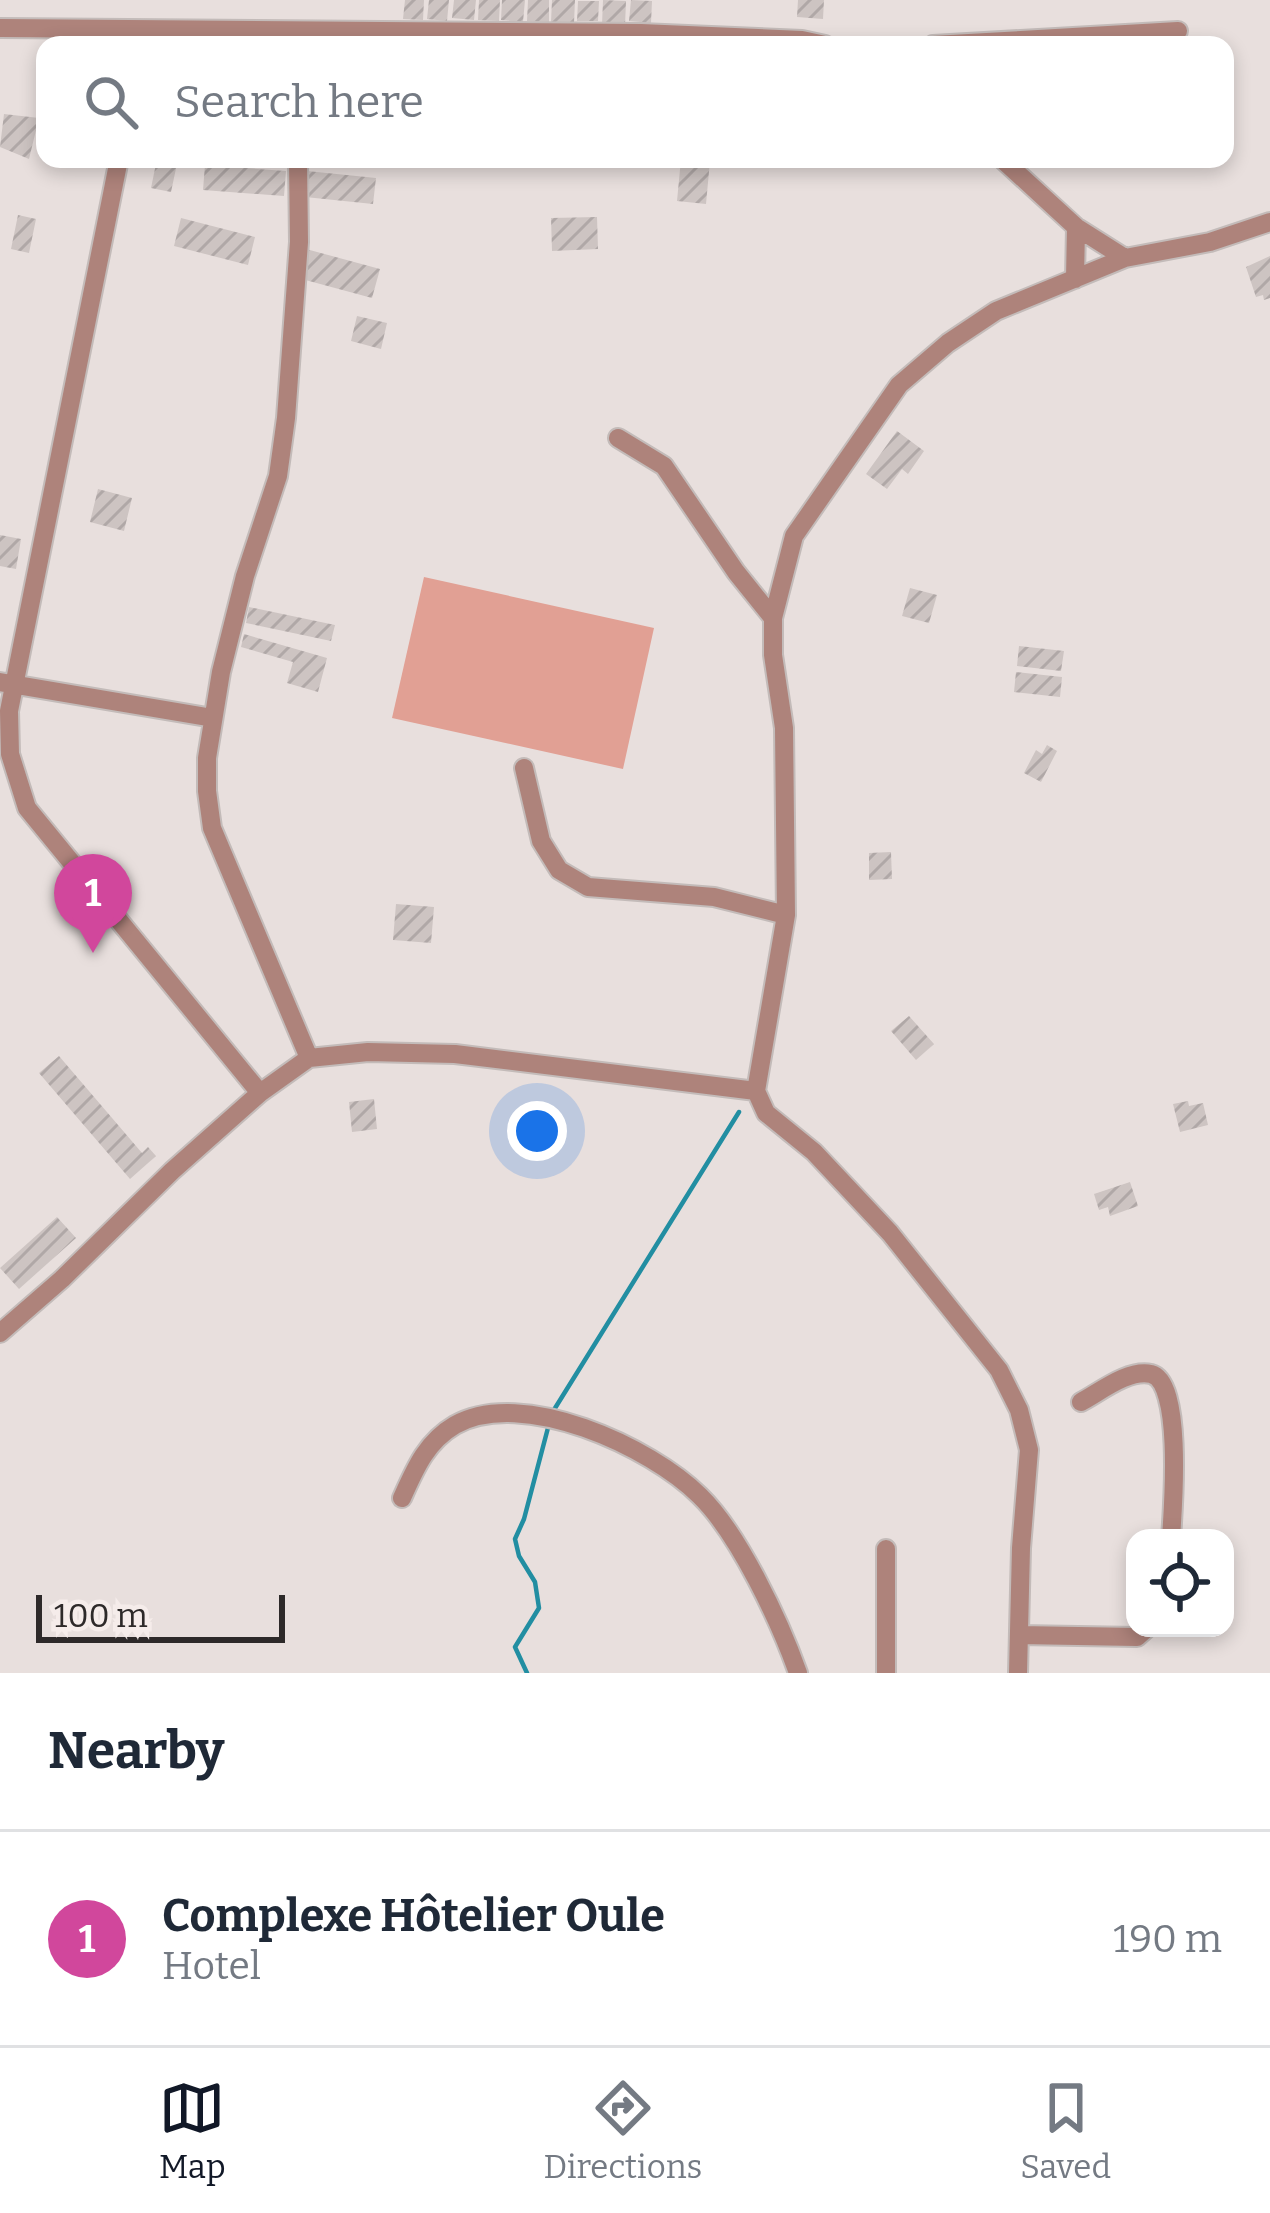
<!DOCTYPE html>
<html lang="en">
<head>
<meta charset="utf-8">
<style>
	:root { --surface:#fff; --page:#f2f2f3; --text:#1f2937; --muted:#747a83; --line:#e0e1e3; --accent:#111827 }
	body { margin:0; font-family:Bitter,serif; background:var(--page); color:var(--text) }
	.controls { position:absolute; right:36px; bottom:36px; display:grid; overflow:hidden; border-radius:24px; box-shadow:0 6px 18px #0003 }
	.controls button { width:108px; height:108px; display:grid; place-items:center; padding:0; border:0; border-bottom:3px solid var(--line); background:var(--surface); color:var(--text); font:60px sans-serif }
	.scale { position:absolute; left:36px; bottom:30px; width:249px; box-sizing:border-box; padding-left:12px; border:6px solid #2d2929; border-top:0; font-size:33px; line-height:42px; white-space:nowrap; color:#2d2929; -webkit-text-stroke:9px #f5ecea; paint-order:stroke }
	.you { position:absolute; left:537px; top:1131px; width:42px; height:42px; margin:-30px; border:9px solid #fff; border-radius:50%; background:#1a73e8; box-shadow:0 0 0 18px #1a73e833 }
	.badge { display:grid; place-items:center; width:78px; height:78px; border-radius:50%; background:var(--accent); color:#fff; font-size:39px; font-weight:700 }
	.pin { position:absolute; translate:-50% -99px; filter:drop-shadow(0 3px 6px #0008) }
	.pin::after { content:''; position:absolute; top:63px; width:42px; height:36px; background:inherit; clip-path:polygon(0 0,100% 0,50% 100%) }
	.list { margin:0; padding:0; list-style:none }
	h2 { display:flex; justify-content:space-between; align-items:center; height:156px; margin:0; padding:0 48px; font-size:51px }
	h2 small { font-size:39px; font-weight:400; color:var(--muted) }
	.list li { display:grid; grid-template-columns:78px 1fr auto; gap:36px; align-items:center; box-sizing:border-box; height:216px; padding:0 48px; border-top:3px solid var(--line) }
	.list b { display:block; font-size:45px; white-space:nowrap }
	.list p { margin:0; font-size:39px; white-space:nowrap; color:var(--muted) }
	.list em { font-size:39px; font-style:normal; color:var(--muted) }
	.icon { flex:none; width:66px; height:66px; fill:none; stroke:currentColor; stroke-width:2; stroke-linecap:round; stroke-linejoin:round }
	.map { position:relative; flex:none; width:1270px; height:1673px; overflow:hidden }
	.search { position:absolute; background:var(--surface); box-shadow:0 6px 18px #0003; left:36px; right:36px; top:36px; height:132px; display:flex; align-items:center; gap:30px; box-sizing:border-box; padding:0 42px; border-radius:24px; color:var(--muted); font-size:45px }
	.sheet { height:372px; background:var(--surface) }
	nav { display:flex; justify-content:space-around; align-items:center; box-sizing:border-box; height:168px; border-top:3px solid var(--line); background:var(--surface); font-size:33px; color:var(--muted) }
	nav a { display:grid; justify-items:center; gap:6px }
	nav .on { color:var(--accent) }
	.map>svg:first-child { display:block }
	.park { fill:#e1a094 }
	.lines { fill:none; stroke-linecap:round; stroke-linejoin:round }
	.stream { stroke:#228ea2; stroke-width:4.5 }
	.building { fill:url(#building-hatch) }
	.minor-casing { stroke:#c3bbb9; stroke-width:22 }
	.minor { stroke:#ae837b; stroke-width:18 }
</style>
</head>
<body>
<div class="map">
<svg width="1270" height="1673" viewBox="0 0 1270 1673">
	<defs>
		<pattern id="building-hatch" width="6" height="6" patternUnits="userSpaceOnUse" patternTransform="scale(3)"><rect width="6" height="6" fill="#cdc4c2"/><path d="M-1 1l2-2M0 6l6-6M5 7l2-2" fill="none" stroke="#b0a8a7"/></pattern>
	</defs>
	<rect width="100%" height="100%" fill="#e8dfdd"/>
	<path class="park" d="M424 577 654 628 623 769 392 718Z"/>
	<g class="lines">
		<path class="stream" d="M552 1413 739 1112
			M527 1673 515 1647 539 1608 535 1582 519 1556 515 1539 524 1519 549 1424"/>
	</g>
	<path class="building" d="M405 0H424L423 20 403 19Z
		M429 0H449L447 21 427 19Z
		M454 0H476L474 20 452 18Z
		M479 0H500L499 21 478 20Z
		M502 0H525L523 22 501 20Z
		M528 0H549V22L527 21Z
		M552 0H575L574 23 551 22Z
		M603 0 626 1 625 26 602 25Z
		M631 0 652 1 651 23 629 21Z
		M798 0H824L823 19 797 17Z
		M578 1H599L598 21H577Z
		M4 114 39 118 29 159 0 147Z
		M157 159H178L171 192 151 188Z
		M681 159 710 161 706 204 677 201Z
		M205 165 286 171 284 196 203 190Z
		M307 171 376 178 373 204 305 197Z
		M18 215 36 219 29 253 11 249Z
		M597 217 598 249 552 251 551 218Z
		M181 218 255 237 248 265 174 246Z
		M306 249 380 269 372 298 298 278Z
		M1270 256V298L1264 300 1263 295 1256 297 1246 267Z
		M357 316 387 323 381 349 351 341Z
		M897 431 924 451 908 474 902 469 887 489 866 474Z
		M98 489 132 498 124 531 90 522Z
		M0 535 21 539 16 569 0 566Z
		M910 588 937 595 929 623 902 616Z
		M249 607 335 625 331 641 246 623Z
		M244 634 327 658 318 692 287 683 293 662 241 647Z
		M1019 646 1064 651 1061 671 1017 666Z
		M1016 672 1062 677 1060 697 1014 692Z
		M1047 745 1057 751 1041 782 1024 773 1036 750 1042 754Z
		M891 852 892 879 869 880V853Z
		M396 904 434 907 431 943 393 940Z
		M909 1016 934 1044 916 1060 891 1031Z
		M59 1056 142 1153 148 1147 156 1156 130 1179 39 1073Z
		M374 1099 377 1129 352 1132 349 1102Z
		M1188 1101 1189 1106 1203 1103 1208 1125 1180 1132 1173 1104Z
		M1130 1182 1138 1206 1110 1216 1108 1207 1099 1210 1094 1194Z
		M57 1217 76 1238 19 1289 0 1268Z"/>
	<g class="lines">
		<g class="minor-casing">
			<path id="minor" d="M0 28 641 33 802 40 825 45
				M933 45 1178 31
				M119 159 9 711 10 754 27 808 260 1093
				M298 159 299 242 286 418 278 476 245 576 221 672 207 758V791L212 828 309 1058
				M1002 159 1076 227 1125 258
				M1075 279 1076 227
				M618 438 664 466 736 572 773 618
				M0 682 213 718
				M524 768 541 841 559 870 588 887 714 897 786 915
				M0 1333 62 1279 172 1171 260 1093 309 1058 368 1052 455 1054 756 1091
				M1081 1402C1100 1392 1128 1369 1151 1374 1183 1382 1173 1508 1171 1538
				M402 1498C415 1469 426 1442 455 1425 522 1387 651 1447 700 1496 739 1534 780 1622 798 1673
				M886 1549V1673
				M1019 1635 1137 1637 1147 1628
				M1018 1673 1021 1548 1029 1450 1019 1410 999 1370 890 1233 814 1152 766 1113 756 1091 786 915 784 728 773 655V618L794 536 899 385 948 343 996 311 1125 258 1210 242 1270 222"/>
		</g>
		<use href="#minor" class="minor"/>
	</g>
</svg>
<div class="controls">
<button><svg class="icon" aria-label="locate" viewBox="0 0 24 24"><circle cx="12" cy="12" r="6"/><path d="M12 2v4M12 18v4M2 12h4M18 12h4"/></svg></button>
</div>
<div class="scale">100 m</div>
<div class="you"></div>
<div class="pin badge" style="left:93px;top:953px;background:#d1479c">1</div>
<div class="search"><svg class="icon" aria-label="search" viewBox="0 0 24 24"><circle cx="10" cy="10" r="6"/><path d="M15 15l6 6"/></svg>Search here</div>
</div>
<section class="sheet">
<h2>Nearby<small></small></h2>
<ul class="list">
<li><span class="badge" style="background:#d1479c">1</span><div><b>Complexe Hôtelier Oule</b><p>Hotel</p></div><em>190 m</em></li>
</ul>
</section>
<nav>
<a class="on"><svg class="icon" aria-label="map" viewBox="0 0 24 24"><path d="M3 6l6-2 6 2 6-2v14l-6 2-6-2-6 2zM9 4v14M15 6v14"/></svg>Map</a>
<a><svg class="icon" aria-label="directions" viewBox="0 0 24 24"><path d="M12 3l9 9-9 9-9-9zM9 14v-3h6M13 9l2 2-2 2"/></svg>Directions</a>
<a><svg class="icon" aria-label="saved" viewBox="0 0 24 24"><path d="M7 4h10v16l-5-4-5 4z"/></svg>Saved</a>
</nav>
</body>
</html>
